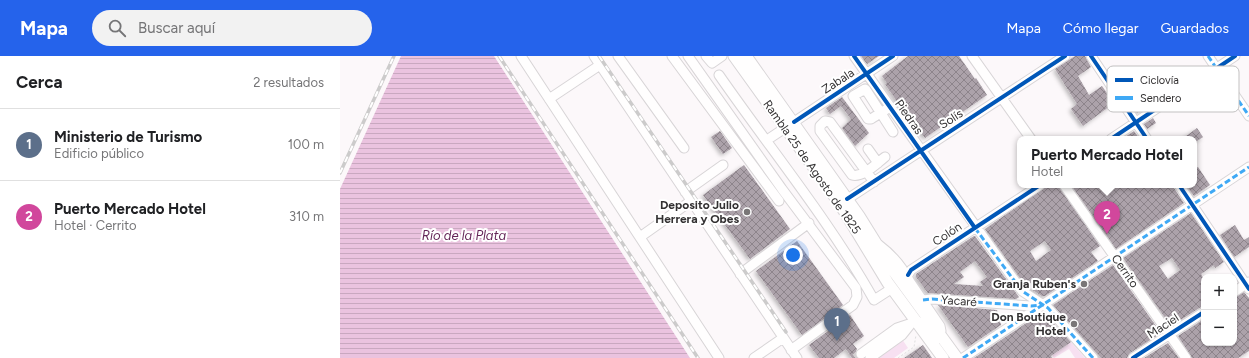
<!DOCTYPE html>
<html lang="es">
<head>
<meta charset="utf-8">
<style>
	:root { --surface:#fff; --page:#f2f2f2; --text:#202124; --muted:#757577; --line:#e0e0e0; --accent:#2563eb }
	body { margin:0; font-family:Figtree,sans-serif; background:var(--page); color:var(--text) }
	.controls { position:absolute; right:12px; bottom:12px; display:grid; overflow:hidden; border-radius:8px; box-shadow:0 1px 3px #0004 }
	.controls button { width:36px; height:36px; display:grid; place-items:center; padding:0; border:0; border-bottom:1px solid var(--line); background:var(--surface); color:var(--text); font:20px sans-serif }
	.you { position:absolute; left:453px; top:199px; width:14px; height:14px; margin:-10px; border:3px solid #fff; border-radius:50%; background:#1a73e8; box-shadow:0 0 0 6px #1a73e833 }
	.badge { display:grid; place-items:center; width:26px; height:26px; border-radius:50%; background:var(--accent); color:#fff; font-size:13px; font-weight:700 }
	.pin { position:absolute; translate:-50% -33px; filter:drop-shadow(0 1px 2px #0008) }
	.pin::after { content:''; position:absolute; top:21px; width:14px; height:12px; background:inherit; clip-path:polygon(0 0,100% 0,50% 100%) }
	.popup { position:absolute; left:677px; top:80px; width:180px; height:52px; box-sizing:border-box; display:grid; place-content:center; border-radius:8px; background:var(--surface); filter:drop-shadow(0 1px 3px #0005); font-size:13px; white-space:nowrap; color:var(--muted) }
	.popup b { font-size:15px; color:var(--text) }
	.popup::after { content:''; position:absolute; left:50%; top:100%; margin-left:-8px; border:8px solid transparent; border-top-color:var(--surface) }
	.list { margin:0; padding:0; list-style:none }
	h2 { display:flex; justify-content:space-between; align-items:center; height:52px; margin:0; padding:0 16px; font-size:17px }
	h2 small { font-size:13px; font-weight:400; color:var(--muted) }
	.list li { display:grid; grid-template-columns:26px 1fr auto; gap:12px; align-items:center; box-sizing:border-box; height:72px; padding:0 16px; border-top:1px solid var(--line) }
	.list b { display:block; font-size:15px; white-space:nowrap }
	.list p { margin:0; font-size:13px; white-space:nowrap; color:var(--muted) }
	.list em { font-size:13px; font-style:normal; color:var(--muted) }
	.icon { flex:none; width:22px; height:22px; fill:none; stroke:currentColor; stroke-width:2; stroke-linecap:round; stroke-linejoin:round }
	.map { position:relative; flex:none; width:909px; height:302px; overflow:hidden }
	header { display:flex; align-items:center; gap:24px; box-sizing:border-box; height:56px; padding:0 20px; background:var(--accent); color:#fff }
	header strong { font-size:19px }
	nav { display:flex; gap:22px; margin-inline-start:auto; font-size:14px }
	.search { width:280px; height:36px; background:var(--page); display:flex; align-items:center; gap:10px; box-sizing:border-box; padding:0 14px; border-radius:22px; color:var(--muted); font-size:15px }
	main { display:flex }
	aside { flex:1; background:var(--surface) }
	.map>svg:first-child { display:block }
	.green { fill:#f7e0f1 }
	.water { fill:url(#water-rules) }
	.building { fill:url(#building-cross-hatch); fill-rule:evenodd; filter:url(#shadow) }
	.lines { fill:none; stroke-linecap:round; stroke-linejoin:round }
	.minor-tunnel { stroke:#d4d0d2; stroke-width:9; stroke-dasharray:9 4.5; stroke-linecap:butt }
	.minor-casing { stroke:#d8d5d7; stroke-width:11 }
	.major-casing { stroke:#d8d5d7; stroke-width:13 }
	.path { stroke:#dedede; stroke-width:1; stroke-dasharray:2 2; stroke-linecap:butt }
	.minor { stroke:#fffefe; stroke-width:9 }
	.major { stroke:#fffefe; stroke-width:11 }
	.rail-casing { stroke:#cccbcb; stroke-width:3.5 }
	.rail { stroke:#fff; stroke-width:2; stroke-dasharray:6; stroke-linecap:butt }
	.quiet { stroke:#3fa9f5; stroke-width:3; stroke-dasharray:6 3; stroke-linecap:butt }
	.cycleway-casing { stroke:#fff; stroke-width:6 }
	.cycleway { stroke:#0057b8; stroke-width:4 }
	.poi-dot { fill:#797677; stroke:#fff; stroke-width:1.5 }
	.labels { text-anchor:middle; dominant-baseline:central; stroke-width:4; stroke-linejoin:round; paint-order:stroke }
	.street-label { font-size:12px; fill:#323031; stroke:#fff }
	.poi-label { font-size:12px; font-weight:bold; fill:#323031; stroke:#fff; text-anchor:end }
	.water-label { font-size:13px; font-style:italic; fill:#642658; stroke:#fff }
	.key { fill:#fff; stroke:#c2c1c1; stroke-width:1 }
	.key-label { font-size:11px; fill:#323031 }
</style>
</head>
<body>
<header>
<strong>Mapa</strong>
<div class="search"><svg class="icon" aria-label="search" viewBox="0 0 24 24"><circle cx="10" cy="10" r="6"/><path d="M15 15l6 6"/></svg>Buscar aquí</div>
<nav><a>Mapa</a><a>Cómo llegar</a><a>Guardados</a></nav>
</header>
<main>
<aside>
<h2>Cerca<small>2 resultados</small></h2>
<ul class="list">
<li><span class="badge" style="background:#5c6f8a">1</span><div><b>Ministerio de Turismo</b><p>Edificio público</p></div><em>100 m</em></li>
<li><span class="badge" style="background:#d1479c">2</span><div><b>Puerto Mercado Hotel</b><p>Hotel · Cerrito</p></div><em>310 m</em></li>
</ul>
</aside>
<div class="map">
<svg width="909" height="302" viewBox="0 0 909 302">
	<defs>
		<pattern id="water-rules" width="6" height="5" patternUnits="userSpaceOnUse"><rect width="6" height="5" fill="#eac3df"/><path d="M0 2.5h6" fill="none" stroke="#c9a8c0"/></pattern>
		<pattern id="building-cross-hatch" width="8" height="8" patternUnits="userSpaceOnUse"><rect width="8" height="8" fill="#aca2aa"/><path d="M0 0l8 8M0 8l8-8" fill="none" stroke="#8d848b"/></pattern>
		<filter id="shadow"><feDropShadow dx="-2" dy="2" stdDeviation="2" flood-color="#0004"/></filter>
	</defs>
	<rect width="100%" height="100%" fill="#fcf8fa"/>
	<path class="green" d="M562 283 568 292 554 302H535Z
		M731 286 745 302H735L729 293 714 302 712 299Z"/>
	<path class="water" d="M61 0H154L350 302H0V133Z"/>
	<path class="building" d="M521 0H539L527 8Z
		M568 0H619L635 23 636 22 647 39 585 82 580 75 578 76 545 28 547 27 542 20Z
		M735 0H745L751 11 738 20 749 39 762 30 774 47 743 70 731 53 737 48 715 13Z
		M800 32 811 48 797 57 787 42Z
		M502 41 529 77 515 90 502 72 511 63 501 50 490 58 486 52Z
		M813 62 816 67 807 73 804 68Z
		M857 72 863 81 854 87V83H842Z
		M380 75 392 92 383 98 371 81Z
		M794 75 800 83H782Z
		M404 109 450 173 410 203 363 139Z
		M858 111 870 129 854 140 846 129H854V113Z
		M708 129H718L760 190 751 196 758 205 705 240H702L685 229 645 173ZM705 185 711 194 696 205 690 195Z
		M731 129H832L844 147 776 193Z
		M851 157 884 206 875 212 874 209 861 218 864 223V226L861 228 864 232V249L831 270 783 202ZM832 202 840 214 828 223 819 210Z
		M895 169 904 184 909 181V191L894 201 880 179Z
		M634 180H635L679 241 676 243 588 237 576 221V218ZM635 205 647 221 640 226 643 230 614 228 624 221 620 216Z
		M457 185 503 249 462 279 416 215Z
		M773 209 821 277 790 297 787 302H761L713 249Z
		M904 236 909 242V295L898 302H852L838 280 864 263V287H894V242Z
		M598 249 657 254 661 269 628 291Z
		M703 256 731 286 711 300 712 302H634Z
		M510 259 524 280 513 288 517 293 515 298 517 302H512L506 293 494 302H479L469 289Z
		M828 287 839 302H804Z
		M583 289 592 302H564Z"/>
	<g class="lines">
		<path class="minor-tunnel" d="M515 302 521 298"/>
		<g class="minor-casing">
			<path id="minor" d="M181 0 379 302
				M254 0 457 302
				M278 0 344 92
				M332 0 439 145
				M348 0 442 133 516 232 517 241 513 249 451 294
				M366 0 372 7 382 0
				M514 0 682 235 708 252 753 302
				M632 0 691 83
				M751 0 807 83
				M868 0 909 60
				M379 19C431 94 489 164 534 244L551 233
				M209 43 260 9
				M550 51C544 55 537 59 531 63H528L513 40 525 33 526 34 553 76
				M771 83 895 0
				M427 84 553 0
				M528 93 538 107
				M534 126 490 66 485 65 480 70V75L512 119C523 122 537 107 545 101
				M724 129 846 302
				M839 129 909 233
				M345 136 383 109
				M503 146 725 0
				M300 181 351 145
				M539 189C551 198 563 212 570 226L600 270 601 275
				M400 218 469 167
				M568 219 571 214 700 129
				M894 236 909 226
				M583 244 592 243 691 250 702 249
				M574 264 585 268 597 283
				M521 298 557 272 569 268
				M414 302 443 282
				M530 302 562 279 574 264
				M623 302 909 111
				M793 302 864 256"/>
		</g>
		<g class="major-casing">
			<path id="major" d="M394 0 500 148 548 227 603 302
				M406 0 519 160 552 213 617 302"/>
		</g>
		<path class="path" d="M558 302 574 291 576 279"/>
		<use href="#minor" class="minor"/>
		<use href="#major" class="major"/>
		<g class="rail-casing">
			<path id="rail" d="M159 0 358 302
				M259 0 446 276
				M0 117 54 0"/>
		</g>
		<use href="#rail" class="rail"/>
		<path class="quiet" d="M868 0 909 60
			M635 172 682 235 708 252 753 302
			M583 244 592 243 691 250 701 249
			M623 302 909 111"/>
		<g class="cycleway-casing">
			<path id="cycleway" d="M514 0 635 172
				M751 0 807 83
				M454 66 553 0
				M771 83 895 0
				M839 129 909 233
				M507 143 725 0
				M568 219 571 214 700 129
				M793 302 864 256"/>
		</g>
		<use href="#cycleway" class="cycleway"/>
	</g>
	<g class="poi-dot">
		<circle cx="407" cy="156" r="4"/>
		<circle cx="744" cy="228" r="4"/>
		<circle cx="734" cy="268" r="4"/>
	</g>
	<g class="labels">
		<g class="street-label">
			<text transform="translate(498 25) rotate(-33)">Zabala</text>
			<text transform="translate(569 61) rotate(55)">Piedras</text>
			<text transform="translate(611 63) rotate(-33)">Solís</text>
			<text transform="translate(472 111) rotate(55)">Rambla 25 de Agosto de 1825</text>
			<text transform="translate(607 178) rotate(-34)">Colón</text>
			<text transform="translate(785 215) rotate(55)">Cerrito</text>
			<text transform="translate(619 245) rotate(4)">Yacaré</text>
			<text transform="translate(823 270) rotate(-33)">Maciel</text>
		</g>
		<g class="poi-label">
			<text x="399" y="149">Deposito Julio<tspan x="399" dy="14">Herrera y Obes</tspan></text>
			<text x="736" y="228">Granja Ruben's</text>
			<text x="726" y="261">Don Boutique<tspan x="726" dy="14">Hotel</tspan></text>
		</g>
		<g class="water-label">
			<text x="124" y="179">Río de la Plata</text>
		</g>
	</g>
	<rect x="767" y="10" width="132" height="46" rx="6" class="key"/>
	<rect x="775" y="22" width="18" height="4" fill="#0057b8"/>
	<rect x="775" y="40" width="18" height="4" fill="#3fa9f5"/>
	<g class="key-label">
		<text x="800" y="28">Ciclovía</text>
		<text x="800" y="46">Sendero</text>
	</g>
</svg>
<div class="controls">
<button>+</button>
<button>−</button>
</div>
<div class="you"></div>
<div class="pin badge" style="left:497px;top:285px;background:#5c6f8a">1</div>
<div class="pin badge" style="left:767px;top:178px;background:#d1479c">2</div>
<div class="popup"><b>Puerto Mercado Hotel</b>Hotel</div>
</div>
</main>
</body>
</html>
